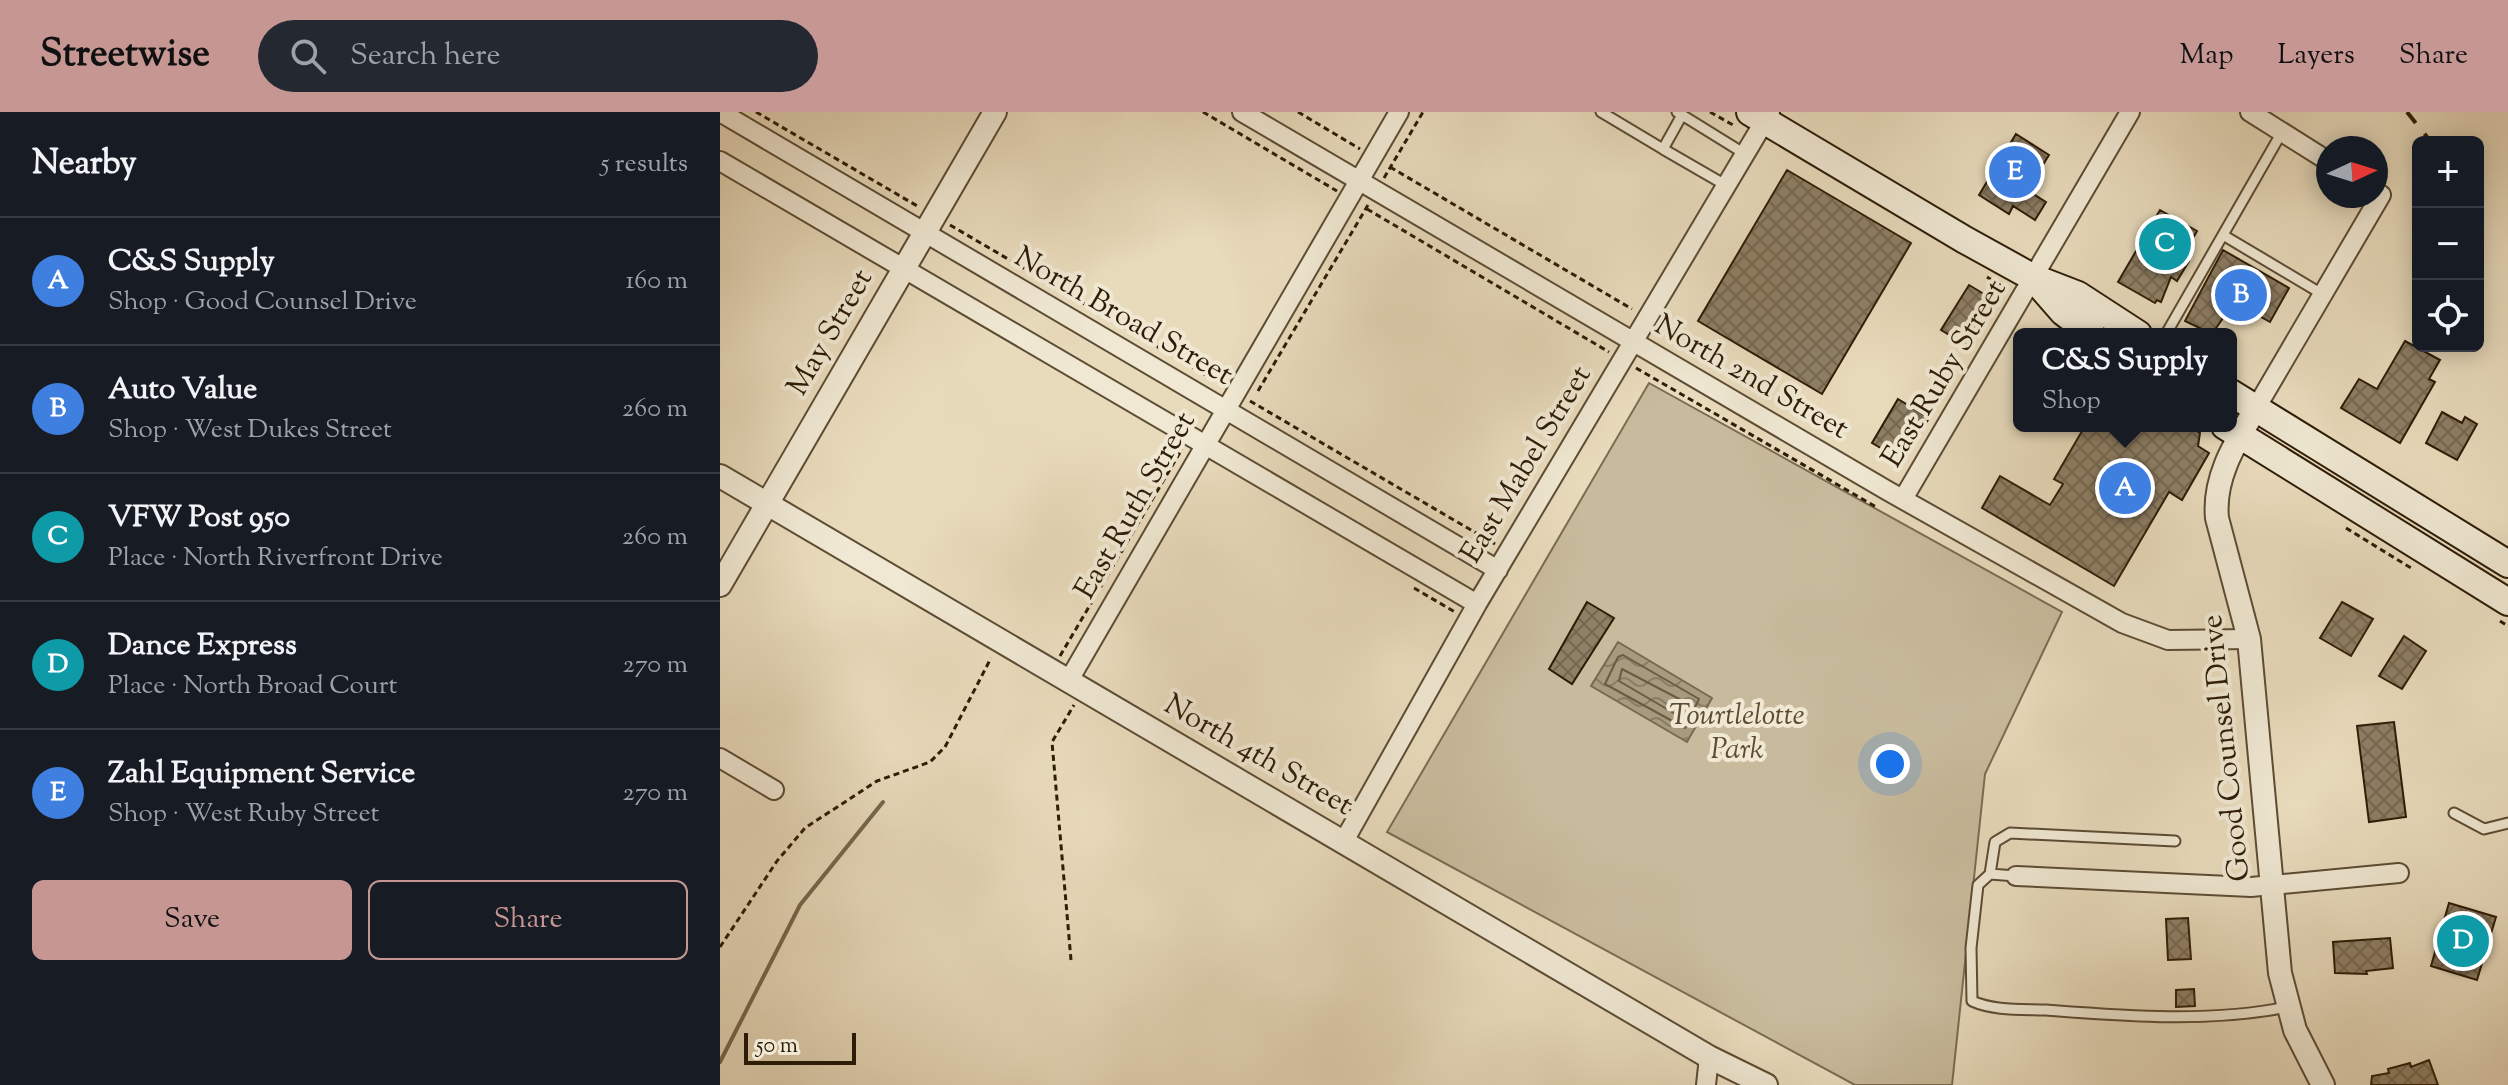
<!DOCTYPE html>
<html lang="en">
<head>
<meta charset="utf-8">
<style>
	:root { --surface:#171b24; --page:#242831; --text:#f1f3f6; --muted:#9ea1a6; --line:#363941; --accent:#c59692 }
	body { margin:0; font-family:"Sorts Mill Goudy",serif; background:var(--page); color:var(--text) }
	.controls { position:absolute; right:24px; top:24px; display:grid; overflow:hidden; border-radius:12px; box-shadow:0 4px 20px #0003 }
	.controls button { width:72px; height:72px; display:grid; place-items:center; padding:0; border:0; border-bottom:2px solid var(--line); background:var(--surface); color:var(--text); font:40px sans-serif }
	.compass { position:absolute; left:1596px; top:24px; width:72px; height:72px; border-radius:50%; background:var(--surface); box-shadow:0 4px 20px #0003; rotate:86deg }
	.scale { position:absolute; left:24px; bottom:20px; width:112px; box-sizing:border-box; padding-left:8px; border:4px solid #2d1c06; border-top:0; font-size:22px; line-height:28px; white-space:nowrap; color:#2d1c06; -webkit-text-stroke:6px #f0e8d3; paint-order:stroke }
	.you { position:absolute; left:1170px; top:652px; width:28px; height:28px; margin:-20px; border:6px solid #fff; border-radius:50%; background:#1a73e8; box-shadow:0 0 0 12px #1a73e833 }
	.badge { display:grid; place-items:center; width:52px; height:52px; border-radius:50%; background:var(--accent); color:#fff; font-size:26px; font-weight:700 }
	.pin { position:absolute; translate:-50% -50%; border:4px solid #fff; box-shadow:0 2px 8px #0006 }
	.popup { position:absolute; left:1293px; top:216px; width:224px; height:104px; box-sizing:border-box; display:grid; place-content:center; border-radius:12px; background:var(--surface); filter:drop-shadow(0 2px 6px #0005); font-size:26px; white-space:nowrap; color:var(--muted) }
	.popup b { font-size:30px; color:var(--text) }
	.popup::after { content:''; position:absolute; left:50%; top:100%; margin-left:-16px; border:16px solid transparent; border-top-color:var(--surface) }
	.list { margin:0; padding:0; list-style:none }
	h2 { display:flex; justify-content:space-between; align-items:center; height:104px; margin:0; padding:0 32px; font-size:34px }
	h2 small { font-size:26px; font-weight:400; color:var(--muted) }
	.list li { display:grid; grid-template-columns:52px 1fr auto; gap:24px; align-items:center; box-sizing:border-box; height:128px; padding:0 32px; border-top:2px solid var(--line) }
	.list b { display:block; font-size:30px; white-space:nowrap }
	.list p { margin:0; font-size:26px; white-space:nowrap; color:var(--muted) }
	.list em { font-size:26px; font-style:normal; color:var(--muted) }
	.actions { display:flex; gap:16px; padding:24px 32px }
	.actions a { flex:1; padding:18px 0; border:2px solid var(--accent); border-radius:12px; text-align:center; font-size:28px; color:var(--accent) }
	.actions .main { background:var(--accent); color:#111 }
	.icon { flex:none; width:44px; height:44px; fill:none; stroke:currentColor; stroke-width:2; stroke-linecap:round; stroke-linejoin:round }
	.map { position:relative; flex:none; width:1788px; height:973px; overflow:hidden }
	header { display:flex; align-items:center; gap:48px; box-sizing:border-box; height:112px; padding:0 40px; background:var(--accent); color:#111 }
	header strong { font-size:38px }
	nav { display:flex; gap:44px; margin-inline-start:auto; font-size:28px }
	.search { width:560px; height:72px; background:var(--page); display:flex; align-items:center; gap:20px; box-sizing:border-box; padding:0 28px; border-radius:44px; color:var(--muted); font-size:30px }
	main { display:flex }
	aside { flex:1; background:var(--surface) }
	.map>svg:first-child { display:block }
	.green { fill:#c8bb9d; stroke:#7a6c52; stroke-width:2 }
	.water { fill:url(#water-waves); stroke:#77684e; stroke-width:2 }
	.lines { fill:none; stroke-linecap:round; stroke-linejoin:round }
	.shore { stroke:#6a5b42; stroke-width:2 }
	.stream { stroke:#77684e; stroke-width:4 }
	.building { fill:url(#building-cross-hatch); stroke:#2d1c06; stroke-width:2 }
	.service-casing { stroke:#5c4c34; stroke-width:13 }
	.minor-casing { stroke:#5c4c34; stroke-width:22 }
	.tertiary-casing { stroke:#5c4c34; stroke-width:26 }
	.secondary-casing { stroke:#2d1c06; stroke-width:30 }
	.path { stroke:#2d1c06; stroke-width:3; stroke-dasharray:6 4; stroke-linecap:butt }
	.service { stroke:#f0e8d3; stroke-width:9 }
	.minor { stroke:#f0e8d3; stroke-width:18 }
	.tertiary { stroke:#f0e8d3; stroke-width:22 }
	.secondary { stroke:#f0e8d3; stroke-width:26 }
	.rail { stroke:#2d1c06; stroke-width:4; stroke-dasharray:14 14; stroke-linecap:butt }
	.labels { text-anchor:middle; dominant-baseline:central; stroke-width:8; stroke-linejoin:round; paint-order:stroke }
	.street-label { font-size:30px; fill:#2d1c06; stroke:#f0e8d3 }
	.park-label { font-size:30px; font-style:italic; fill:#5c4c33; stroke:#f0e8d3 }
</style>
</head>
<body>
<header>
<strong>Streetwise</strong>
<div class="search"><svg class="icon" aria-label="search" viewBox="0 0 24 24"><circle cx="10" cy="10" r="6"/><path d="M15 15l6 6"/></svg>Search here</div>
<nav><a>Map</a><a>Layers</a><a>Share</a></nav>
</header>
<main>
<aside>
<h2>Nearby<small>5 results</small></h2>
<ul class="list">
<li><span class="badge" style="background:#3f7fe0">A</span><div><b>C&amp;S Supply</b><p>Shop · Good Counsel Drive</p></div><em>160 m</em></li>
<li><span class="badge" style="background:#3f7fe0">B</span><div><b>Auto Value</b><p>Shop · West Dukes Street</p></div><em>260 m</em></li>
<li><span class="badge" style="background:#0f9aa8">C</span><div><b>VFW Post 950</b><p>Place · North Riverfront Drive</p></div><em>260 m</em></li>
<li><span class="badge" style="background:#0f9aa8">D</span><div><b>Dance Express</b><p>Place · North Broad Court</p></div><em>270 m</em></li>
<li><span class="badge" style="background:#3f7fe0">E</span><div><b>Zahl Equipment Service</b><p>Shop · West Ruby Street</p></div><em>270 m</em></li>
</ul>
<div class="actions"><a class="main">Save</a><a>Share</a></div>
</aside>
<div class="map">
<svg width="1788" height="973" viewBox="0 0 1788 973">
	<defs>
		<pattern id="water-waves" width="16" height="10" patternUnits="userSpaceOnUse" patternTransform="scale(2)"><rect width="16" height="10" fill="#a89a7e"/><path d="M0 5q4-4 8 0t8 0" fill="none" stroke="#897d65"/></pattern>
		<pattern id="building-cross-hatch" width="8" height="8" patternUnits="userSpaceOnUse" patternTransform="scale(2)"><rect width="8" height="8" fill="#8e7f65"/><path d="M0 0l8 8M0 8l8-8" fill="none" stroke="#746751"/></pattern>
	</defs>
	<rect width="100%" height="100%" fill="#e8dbbc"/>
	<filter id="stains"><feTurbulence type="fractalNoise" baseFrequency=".0025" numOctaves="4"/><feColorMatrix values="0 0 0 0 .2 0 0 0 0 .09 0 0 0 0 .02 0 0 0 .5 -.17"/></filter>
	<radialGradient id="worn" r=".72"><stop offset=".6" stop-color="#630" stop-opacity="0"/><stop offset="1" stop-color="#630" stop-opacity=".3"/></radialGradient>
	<path class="green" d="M929 271 1342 500 1265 662 1232 973H1135L667 720Z"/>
	<path class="water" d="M898 530 992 586 967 630 871 574Z"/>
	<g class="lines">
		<path class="shore" d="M903 543 979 587 965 616 885 572 898 545Z
			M902 557 965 590 962 602 957 603 899 569Z"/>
		<path class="stream" d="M0 950 80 793 163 690"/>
	</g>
	<path class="building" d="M1296 22 1329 43 1307 78 1326 90 1315 108 1293 94 1289 102 1259 83Z
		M1067 58 1191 131 1102 282 978 209Z
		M1440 98 1477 119 1462 145 1469 149 1457 169 1451 165 1441 190 1437 188 1435 191 1398 170Z
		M1503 138 1569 176 1550 210 1514 190 1492 222 1465 209Z
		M1249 173 1277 190 1249 235 1221 218Z
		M1685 229 1720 248 1709 267 1715 270 1680 331 1621 296 1639 267 1657 277Z
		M1178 287 1209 306 1183 349 1152 331Z
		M1722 300 1742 311 1745 305 1757 312 1737 348 1706 331Z
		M1365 314H1468L1480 321 1478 334 1489 341 1462 388 1449 380 1394 474 1262 396 1280 364 1330 393 1343 372 1334 367Z
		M867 490 894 506 852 572 829 557Z
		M1622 490 1653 507 1631 544 1600 526Z
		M1684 524 1706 539 1682 577 1659 564Z
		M1674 610 1686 705 1649 710 1637 614Z
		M1729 791 1776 805 1757 868 1711 854Z
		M1468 806 1471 847 1448 848 1446 807Z
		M1670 826 1673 856 1646 859 1647 862 1615 861 1613 830Z
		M1474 877 1475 894 1456 895V878Z
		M1709 948 1718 973H1651L1652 964 1669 961 1668 957 1690 951 1691 955Z"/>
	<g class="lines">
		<g class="service-casing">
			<path id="service" d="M881 0 943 37 962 3 957 0
				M962 3 1025 42
				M943 37 1007 74
				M1503 123 1602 182
				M1446 222 1562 20
				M1734 701 1764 717 1788 711
				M1270 762 1275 730 1290 721 1455 729
				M1296 764 1270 762 1258 773 1251 836 1252 889C1274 899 1302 897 1326 898 1405 904 1489 911 1567 895"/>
		</g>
		<g class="minor-casing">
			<path id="minor" d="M0 0 778 458
				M522 0 1168 379 1402 511 1448 528 1529 527
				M1530 0 1608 49
				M0 49 757 492
				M1536 296 1661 83 1656 80
				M1183 387 1410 0
				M349 568 679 0
				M0 646 54 678
				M624 729 757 492 1050 0
				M1296 764 1531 775 1679 761
				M986 973 989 945"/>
		</g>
		<g class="tertiary-casing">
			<path id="tertiary" d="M1536 296C1516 330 1493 365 1497 406L1529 527 1560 861 1575 918 1603 973
				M0 364 989 945 1046 973
				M0 473 275 0"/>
		</g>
		<g class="secondary-casing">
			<path id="secondary" d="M1030 0 1245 128 1314 166 1358 183 1418 222
				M1316 169 1343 200 1372 222
				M1511 281 1788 452
				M1505 314 1788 490"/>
		</g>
		<path class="path" d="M36 0 199 95
			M483 0 617 79
			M578 0 640 37
			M990 0 1013 13
			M670 55 912 197
			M664 66 703 0
			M647 97 889 240
			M230 113 503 273
			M1267 165 1288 178
			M939 213 952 221
			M916 256 1158 396
			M538 279 648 93
			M530 289 775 432
			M1626 416 1691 456
			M694 476 735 500
			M1780 509 1788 514
			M340 544 462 337
			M0 835 57 749 85 716 157 669 210 650 225 635 271 546
			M351 848 332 630 354 593"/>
		<use href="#service" class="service"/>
		<use href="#minor" class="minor"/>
		<use href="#tertiary" class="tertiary"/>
		<use href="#secondary" class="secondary"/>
		<path class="rail" d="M1687 0 1711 30"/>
	</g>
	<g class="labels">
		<g class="street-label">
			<text transform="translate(403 205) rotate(30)">North Broad Street</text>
			<text transform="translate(111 221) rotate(-60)">May Street</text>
			<text transform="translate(1225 262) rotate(-59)">East Ruby Street</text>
			<text transform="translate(1031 266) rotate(30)">North 2nd Street</text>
			<text transform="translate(807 353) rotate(-59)">East Mabel Street</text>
			<text transform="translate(416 394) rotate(-60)">East Ruth Street</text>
			<text transform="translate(1507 636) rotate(-96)">Good Counsel Drive</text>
			<text transform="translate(538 644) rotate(30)">North 4th Street</text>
		</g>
		<g class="park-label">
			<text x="1017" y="604">Tourtlelotte<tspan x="1017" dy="34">Park</tspan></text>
		</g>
	</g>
	<rect width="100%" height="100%" filter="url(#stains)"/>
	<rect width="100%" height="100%" fill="url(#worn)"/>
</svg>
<div class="controls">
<button>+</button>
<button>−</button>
<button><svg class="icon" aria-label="locate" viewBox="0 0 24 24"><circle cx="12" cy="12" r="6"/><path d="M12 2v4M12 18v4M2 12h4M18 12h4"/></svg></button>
</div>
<svg class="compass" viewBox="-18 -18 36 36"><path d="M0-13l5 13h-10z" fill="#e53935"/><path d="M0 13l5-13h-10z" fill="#9ea1a6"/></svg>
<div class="scale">50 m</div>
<div class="you"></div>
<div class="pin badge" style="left:1405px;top:376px;background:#3f7fe0">A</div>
<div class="popup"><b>C&amp;S Supply</b>Shop</div>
<div class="pin badge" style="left:1521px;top:183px;background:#3f7fe0">B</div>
<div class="pin badge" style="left:1445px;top:132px;background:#0f9aa8">C</div>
<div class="pin badge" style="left:1743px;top:829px;background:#0f9aa8">D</div>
<div class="pin badge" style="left:1295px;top:60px;background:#3f7fe0">E</div>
</div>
</main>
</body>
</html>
